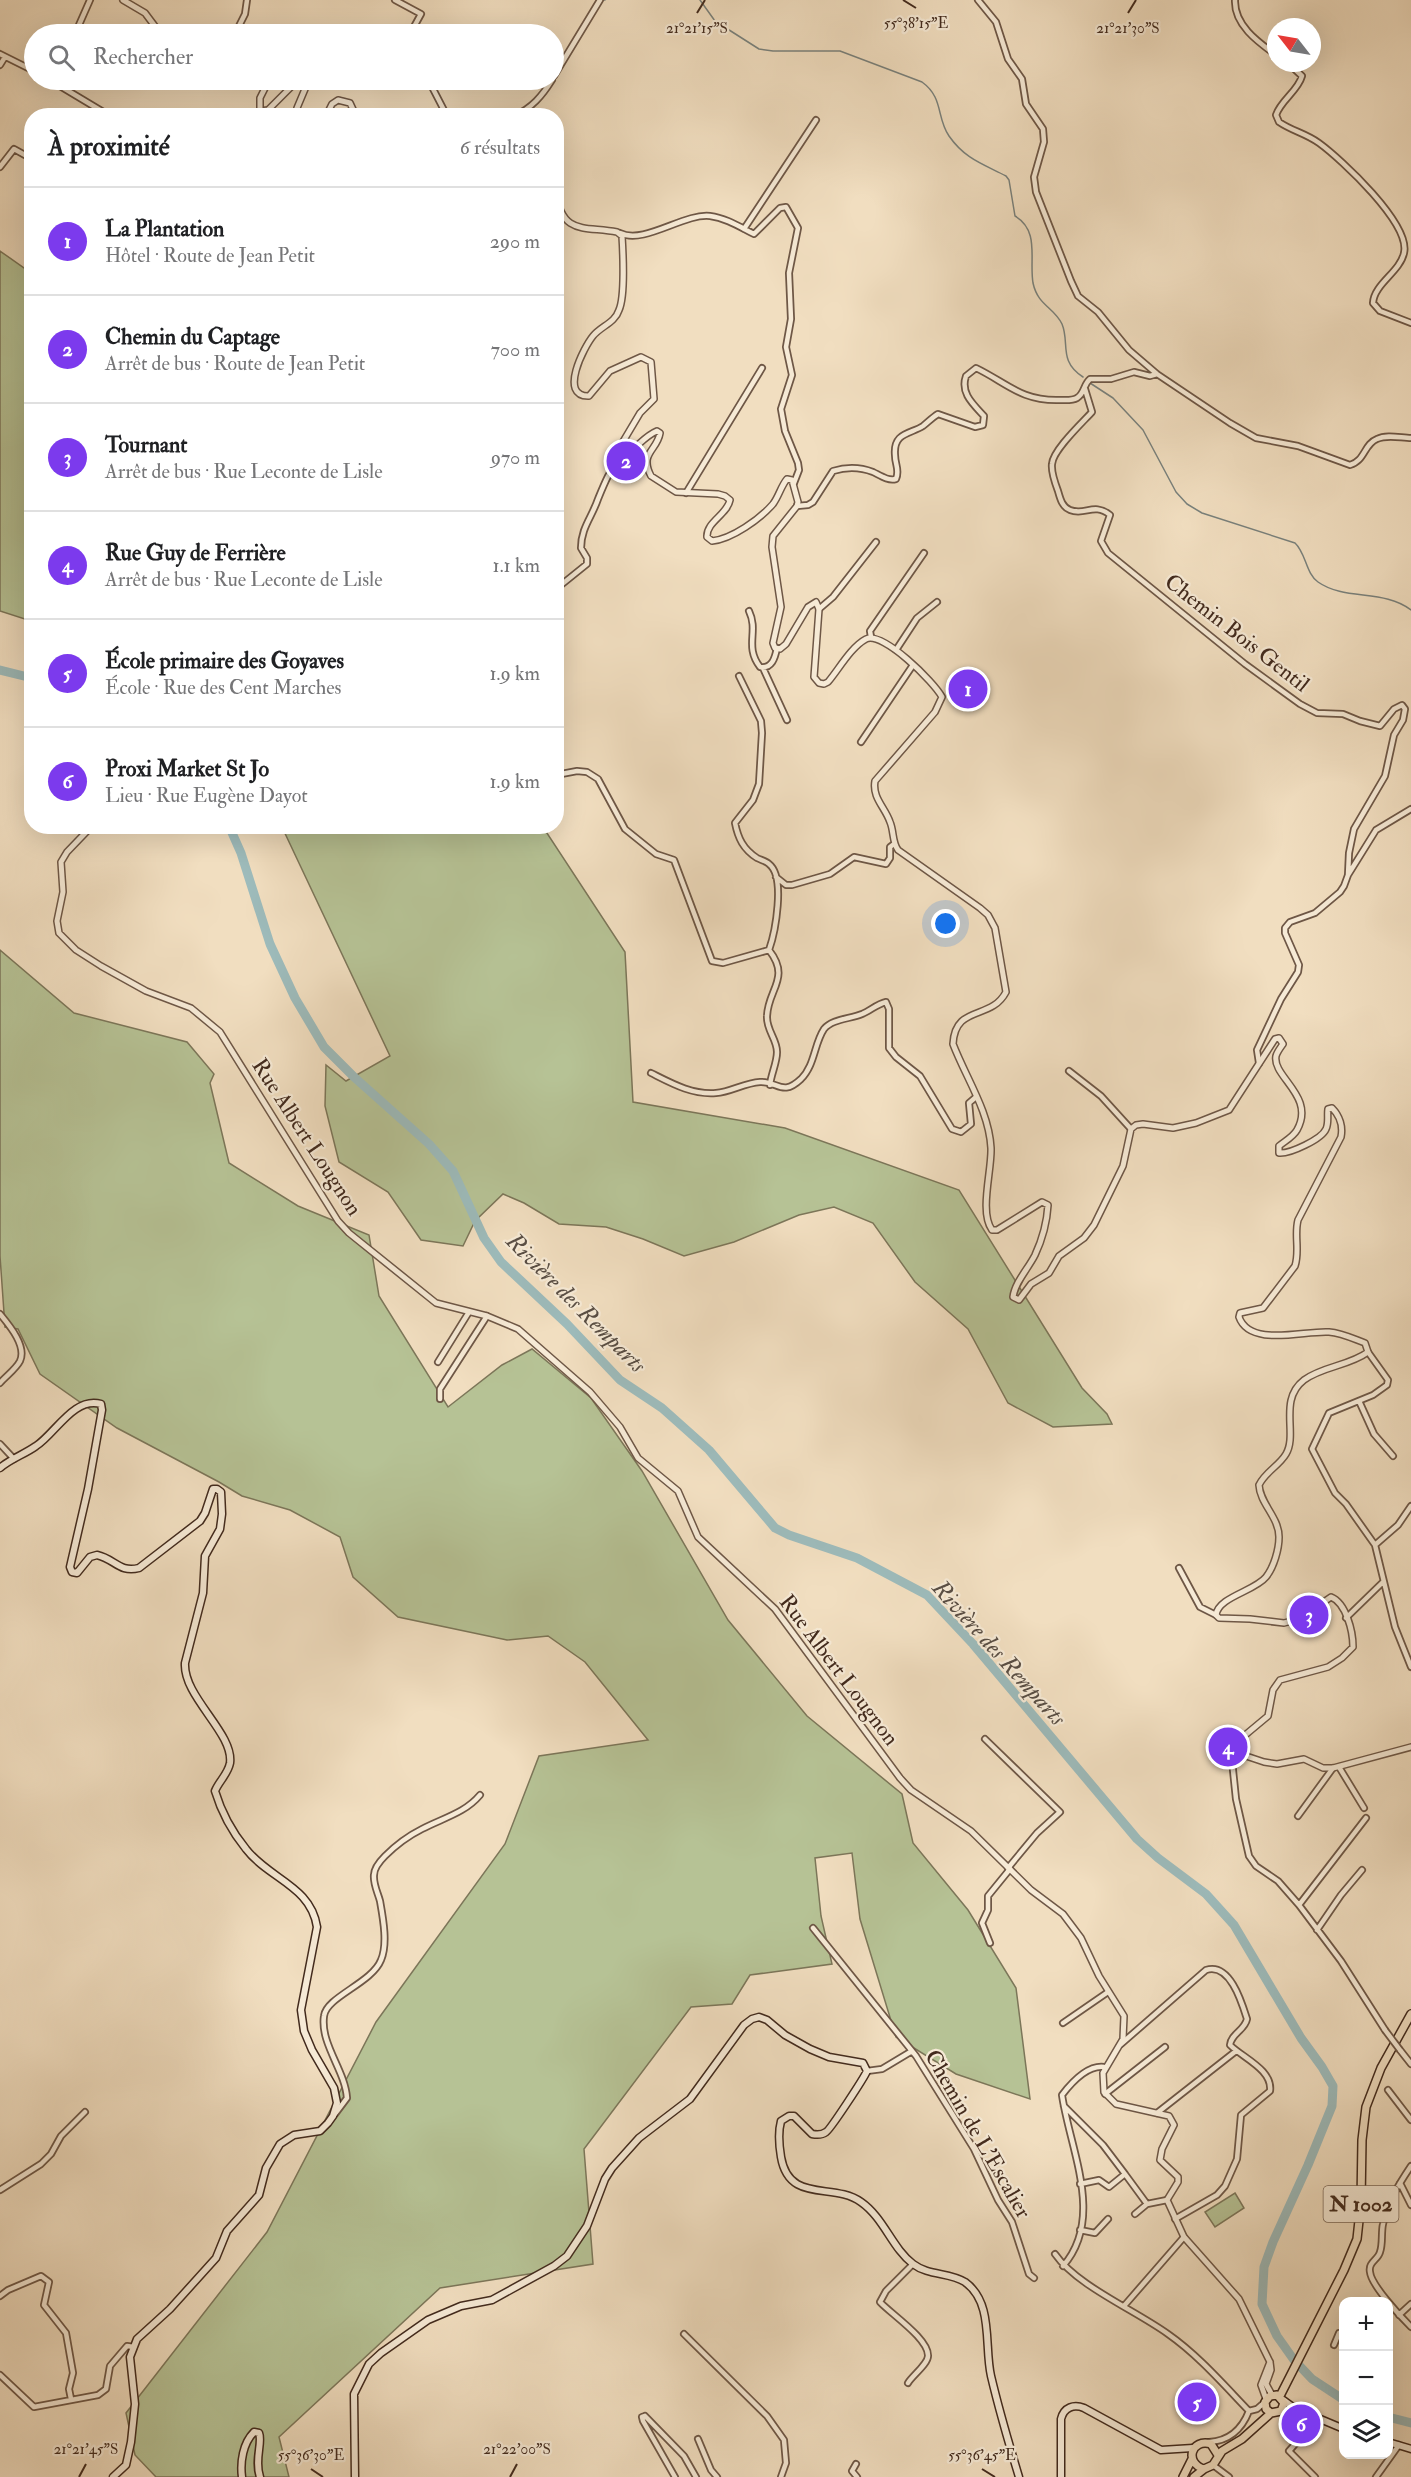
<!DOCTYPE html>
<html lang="fr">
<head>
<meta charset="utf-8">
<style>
	:root { --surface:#fff; --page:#f6f6f6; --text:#202124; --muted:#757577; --line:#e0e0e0; --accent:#7c3aed }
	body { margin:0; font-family:"IM FELL Double Pica",serif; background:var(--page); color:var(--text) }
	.controls { position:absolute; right:18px; bottom:18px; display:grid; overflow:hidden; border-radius:12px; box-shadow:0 6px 24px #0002 }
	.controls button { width:54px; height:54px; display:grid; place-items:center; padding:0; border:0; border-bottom:2px solid var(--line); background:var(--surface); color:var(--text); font:30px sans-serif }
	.compass { position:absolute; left:1267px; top:18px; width:54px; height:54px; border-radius:50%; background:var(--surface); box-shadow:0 6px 24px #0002; rotate:301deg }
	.you { position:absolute; left:946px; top:924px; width:21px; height:21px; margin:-15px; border:4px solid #fff; border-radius:50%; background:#1a73e8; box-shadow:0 0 0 9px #1a73e833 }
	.badge { display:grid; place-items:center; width:39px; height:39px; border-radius:50%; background:var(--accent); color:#fff; font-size:20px; font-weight:700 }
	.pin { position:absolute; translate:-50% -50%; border:3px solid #fff; box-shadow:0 2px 6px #0006 }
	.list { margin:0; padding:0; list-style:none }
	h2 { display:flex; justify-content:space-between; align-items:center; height:78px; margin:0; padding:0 24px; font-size:26px }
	h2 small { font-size:20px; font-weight:400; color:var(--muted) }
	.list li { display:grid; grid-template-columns:39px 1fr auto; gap:18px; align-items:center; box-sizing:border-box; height:108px; padding:0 24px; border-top:2px solid var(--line) }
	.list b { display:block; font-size:22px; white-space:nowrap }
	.list p { margin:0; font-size:20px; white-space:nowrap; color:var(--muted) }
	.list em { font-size:20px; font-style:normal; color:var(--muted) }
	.icon { flex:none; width:33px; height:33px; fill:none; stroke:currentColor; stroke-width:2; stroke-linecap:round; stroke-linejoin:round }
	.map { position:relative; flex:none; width:1411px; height:2477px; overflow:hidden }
	.search { position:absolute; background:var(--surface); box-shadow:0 6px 24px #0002; left:24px; top:24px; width:540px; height:66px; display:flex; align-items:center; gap:15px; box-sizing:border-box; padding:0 21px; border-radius:33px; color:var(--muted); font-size:22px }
	.panel { position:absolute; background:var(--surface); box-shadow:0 6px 24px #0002; left:24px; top:108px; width:540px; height:726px; border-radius:24px }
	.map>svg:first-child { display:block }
	.green { fill:#b6c295; stroke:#7c7659; stroke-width:1.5 }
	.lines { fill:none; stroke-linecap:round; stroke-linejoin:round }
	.stream { stroke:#79817c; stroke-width:1.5 }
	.river { stroke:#9dbbbb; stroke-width:9 }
	.minor-casing { stroke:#6e5746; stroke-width:8 }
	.tertiary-casing { stroke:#6e5746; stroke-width:8 }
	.secondary-casing { stroke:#422a1d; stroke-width:9 }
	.primary-casing { stroke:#422a1d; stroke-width:10 }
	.minor { stroke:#f6ead6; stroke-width:4.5 }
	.tertiary { stroke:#f6ead6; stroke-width:5 }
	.secondary { stroke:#f6ead6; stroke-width:6 }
	.primary { stroke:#f1dec0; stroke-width:7 }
	.minor-bridge-casing { stroke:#6e5746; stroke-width:8; stroke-linecap:butt }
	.minor-bridge { stroke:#f6ead6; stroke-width:4.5 }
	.ticks { fill:none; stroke:#422a1d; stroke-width:2 }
	.labels { text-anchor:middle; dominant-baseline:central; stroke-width:4.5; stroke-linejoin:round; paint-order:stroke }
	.shield { fill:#f6ead6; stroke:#786454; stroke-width:1.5 }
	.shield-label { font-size:21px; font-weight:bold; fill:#422a1d }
	.street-label { font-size:22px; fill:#422a1d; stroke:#f6ead6 }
	.water-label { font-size:24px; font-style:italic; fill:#594e44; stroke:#f6ead6 }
	.ticks-label { font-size:15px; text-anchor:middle; fill:#422a1d; stroke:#f6ead6; stroke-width:4.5; stroke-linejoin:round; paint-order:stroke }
</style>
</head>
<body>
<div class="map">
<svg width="1411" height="2477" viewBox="0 0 1411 2477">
	<rect width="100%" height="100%" fill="#f1dec0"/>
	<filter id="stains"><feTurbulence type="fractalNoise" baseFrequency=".00333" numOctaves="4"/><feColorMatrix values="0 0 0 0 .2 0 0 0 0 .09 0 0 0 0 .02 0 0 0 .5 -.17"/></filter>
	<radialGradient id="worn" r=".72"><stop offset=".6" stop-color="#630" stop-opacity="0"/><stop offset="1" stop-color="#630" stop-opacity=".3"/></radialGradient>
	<path class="green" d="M0 251 31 273V621L0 611Z
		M282 827H543L625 952 633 1102 785 1128 959 1190 1082 1388 1107 1414 1112 1424 1053 1427 1008 1403 968 1329 915 1282 873 1223 834 1207 799 1215 734 1242 684 1256 643 1239 606 1227 559 1224 524 1203 503 1194 475 1221 463 1246 421 1240 388 1192 339 1162 325 1106 326 1065 346 1081 390 1056Z
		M0 950 74 1013 187 1042 214 1074 210 1083 229 1163 298 1206 369 1235 379 1296 448 1407 502 1365 532 1349 591 1398 642 1471 728 1620 807 1716 902 1794 913 1843 968 1910 1016 1988 1030 2099 956 2074 896 2037 860 1919 852 1853 815 1858 821 1916 832 1964 750 1975 732 2004 691 2007 584 2149 593 2264 440 2288 279 2437 289 2477H156L135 2455 126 2413 267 2232 376 2022 505 1844 539 1756 648 1740 585 1662 548 1636 507 1640 398 1617 353 1577 340 1537 290 1510 242 1496 219 1482 117 1428 40 1374 18 1329 5 1327 0 1256Z
		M1235 2193 1244 2208 1215 2227 1205 2212Z"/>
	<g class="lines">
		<path class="stream" d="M603 0H605
			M700 0 715 21 759 49 773 51H840L922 82C944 98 936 117 949 136 965 159 983 164 1006 176L1009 180 1015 216C1040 231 1029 259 1033 283 1038 306 1054 307 1062 324 1070 343 1058 361 1083 377
			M1090 383 1113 398 1143 430 1176 492 1187 504 1202 513 1295 543C1306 553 1306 574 1318 582 1345 601 1384 589 1411 610"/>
		<path class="river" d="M0 670 32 678
			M229 826 241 853 270 944 295 998 324 1047 354 1077 429 1144 453 1171 484 1238 501 1262 567 1324 620 1380 662 1408 709 1450 775 1528 789 1535 857 1558 927 1595 973 1644 1137 1839 1158 1858 1206 1894 1234 1925 1301 2038 1322 2067 1333 2086 1332 2106 1308 2165 1273 2242 1264 2267 1262 2304 1277 2336 1294 2360 1312 2379 1344 2400
			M1388 2417 1411 2423"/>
		<g class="minor-casing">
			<path id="minor" d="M395 0 421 14 410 34
				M978 0 996 22 1008 59 1022 79 1026 104 1043 129 1044 142 1034 177 1036 192 1071 281 1078 296 1098 312 1129 350 1157 374 1230 423 1256 438 1298 446 1350 465C1365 461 1364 444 1377 439 1387 434 1401 438 1411 438
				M1235 0C1234 25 1258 42 1276 55
				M238 28 245 14 247 0
				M75 34 90 0
				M0 54 34 71
				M1288 63 1302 76C1298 91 1281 100 1276 115L1279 122C1292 131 1305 133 1319 143 1341 159 1411 224 1404 253 1400 272 1374 284 1373 303L1380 311 1411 323
				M0 65 5 57
				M554 76 600 0
				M50 80 110 116
				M425 80 431 85 447 116
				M188 116H189
				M514 116C532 108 542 96 552 80
				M0 167 14 149 32 159
				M744 229 816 120
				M620 233C644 245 684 213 710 216 726 218 740 227 754 234L780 208 786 207 798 228 789 273 791 319 786 347 792 375 781 409 785 431 798 463 799 470 794 483
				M1085 389 1092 412C1082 423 1053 450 1052 464 1051 472 1055 483 1058 491 1060 498 1062 507 1070 510 1085 516 1094 502 1110 515L1101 541 1108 553 1245 664 1300 704 1317 713 1343 714 1360 721 1380 726 1394 709 1402 705 1405 709 1403 720 1394 735 1385 776 1354 829 1349 853 1348 875 1344 886 1340 892 1315 913 1290 922 1285 928V933L1299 965 1298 972 1281 999 1257 1050 1259 1063
				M686 493 762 368
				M797 506 808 505 813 502 833 471C846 467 860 467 873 472 881 476 888 481 896 479 900 470 895 465 895 455 893 432 911 434 923 426 928 422 933 417 938 414L975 427 983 425 984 416C973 404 960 393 966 376L976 368C1007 383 1021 401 1059 400 1065 400 1072 401 1077 398 1085 393 1083 385 1090 379H1111L1134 372 1150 376 1157 374
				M556 589 587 564V558L581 548C581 528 592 517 598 499 605 482 609 472 620 457
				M819 609 833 597 876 542
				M749 611C759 632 744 646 760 667 772 669 775 658 777 648
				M871 637 870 631 924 553
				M896 650 917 618 937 602
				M763 668 787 720
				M739 676 761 721 762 733 759 784 753 800 735 823C738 838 743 849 757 858 761 860 766 861 769 864 786 877 775 933 769 950
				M861 742 913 665
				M556 775 577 771 587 772 598 779 625 829 656 854 674 860 712 961 723 963 769 950
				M1348 875 1376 830 1411 809
				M776 877 786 885H792L830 874 854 857 886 864 890 858V847L894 844
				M769 950C791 978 768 989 767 1016 766 1030 777 1039 777 1052 777 1063 771 1074 770 1085
				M1069 1071 1101 1096 1131 1129
				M651 1073C671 1083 692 1095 716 1093 731 1092 744 1083 760 1082 778 1081 782 1097 801 1079 815 1065 814 1044 824 1029 832 1019 850 1019 862 1014 870 1011 877 1004 886 1002L889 1009V1048L896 1057 920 1076 952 1129 961 1132 971 1124 969 1103 976 1097
				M0 1314C9 1325 27 1346 20 1361 16 1369 6 1376 0 1383
				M1368 1352 1388 1380 1387 1385 1373 1395 1329 1413 1312 1449 1335 1493 1346 1504 1375 1545 1395 1627 1411 1667
				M438 1362 469 1312
				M440 1399V1389L487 1316
				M1359 1401 1374 1434 1393 1456
				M0 1444 14 1459
				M1375 1545 1398 1525 1411 1506
				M1179 1568 1200 1607 1216 1615
				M1346 1618 1383 1582
				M985 1739 1060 1812 1037 1833 1008 1868
				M1231 1751 1236 1799 1249 1856 1256 1866 1278 1881 1299 1905 1341 1961 1385 2030
				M1339 1767 1364 1808
				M1298 1816 1333 1768
				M1299 1905 1366 1818
				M813 1928 912 2051
				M1317 1930 1341 1895 1362 1870
				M990 1943 982 1923 988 1910V1896L1010 1869
				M1063 2023 1108 1992
				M1121 2044 1206 1970C1230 1962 1242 2003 1247 2019 1245 2030 1231 2034 1230 2045 1243 2058 1273 2070 1270 2091L1241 2115 1237 2159 1225 2186 1217 2195 1175 2219
				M1400 2050 1411 2064
				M867 2071 882 2069 912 2051 916 2056 974 2149 998 2200 1012 2222 1029 2274 1034 2278
				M1388 2090 1411 2120
				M1105 2094 1165 2047
				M1064 2106 1103 2145 1125 2174 1109 2187 1099 2180 1080 2184
				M1157 2113 1236 2051
				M335 2114 347 2098C345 2070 320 2044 324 2016 326 1997 372 1983 381 1960 388 1944 383 1918 380 1901 378 1893 373 1884 374 1875 374 1868 380 1861 385 1856 395 1846 410 1835 422 1829 443 1818 465 1813 480 1795
				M1411 2166C1399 2184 1387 2203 1383 2224 1381 2233 1383 2244 1380 2252 1378 2260 1368 2262 1370 2272 1371 2285 1401 2317 1411 2327
				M1125 2174 1147 2204
				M1400 2183 1411 2205
				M0 2190 41 2164 51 2154 61 2136 85 2112
				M1135 2214 1147 2204 1167 2200
				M1080 2230 1095 2233 1108 2219
				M1055 2254C1077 2286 1135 2310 1168 2334 1198 2355 1223 2384 1249 2411
				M1063 2266C1105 2218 1070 2150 1062 2095 1072 2082 1088 2065 1104 2067
				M0 2296 8 2290 41 2276 49 2282 44 2305 66 2333 73 2373 69 2389 71 2399
				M1124 2306 1184 2237
				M1399 2315 1411 2304
				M684 2334 767 2416 784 2440 786 2463 781 2477
				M1334 2345 1339 2333 1344 2334
				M0 2375 34 2407 98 2395 106 2389 110 2366 127 2346 134 2347
				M908 2383C912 2376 928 2364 928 2356 929 2339 891 2314 880 2302L886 2291 913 2264
				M1249 2411 1257 2409 1265 2402
				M645 2416 684 2456 696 2477
				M645 2416 642 2417 643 2421 675 2477
				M698 2439 711 2470 717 2477
				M1209 2442C1229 2441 1242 2429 1249 2411
				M856 2464 852 2471 857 2477
				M1213 2465 1229 2477
				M1315 2477 1289 2451 1318 2418
				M1376 2477 1399 2445"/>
		</g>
		<g class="tertiary-casing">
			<path id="tertiary" d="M123 0 145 13 160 33 186 31 195 34
				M225 34 238 28 242 30 243 34
				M269 80 260 98V111L268 110 296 82 300 81 305 89 297 108V116
				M326 116 332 104 338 100 350 103 356 116
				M556 194C563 235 583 226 617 232L622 236C623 252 625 297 619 310 615 323 601 326 593 336 584 347 558 397 589 396L610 371 641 357 651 362 654 399 640 413 618 450 620 457C635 452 642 437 657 431L660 433C657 451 639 453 651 476L676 492 718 494 725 496 730 500C727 515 706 522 707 537L712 541C732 539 760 519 773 504 779 496 781 486 787 479L792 480 798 502 797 506 773 536 772 547 781 607 773 643 775 648 780 649 786 644 808 607 816 602 819 609 814 677 819 683 824 684 828 682C839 669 851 647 866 639 883 631 934 682 942 697L935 712 875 781C872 798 885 807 890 822 894 831 892 842 898 850L980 908 988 915 995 928 1006 992C991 1021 955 1004 953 1044 966 1078 989 1111 991 1148 992 1170 979 1212 992 1230H997L1042 1202 1048 1205C1047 1222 1042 1240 1035 1255 1028 1269 1015 1282 1013 1297L1019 1300 1031 1284 1049 1273 1059 1256 1084 1238 1094 1225 1123 1166 1131 1129 1136 1125 1143 1124 1173 1128 1196 1123 1229 1110 1275 1039 1279 1038 1283 1044C1281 1047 1277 1052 1276 1056 1272 1077 1316 1096 1297 1130 1293 1137 1285 1141 1279 1146V1153C1290 1154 1322 1139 1326 1129 1329 1123 1327 1115 1328 1109L1332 1108C1340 1116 1343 1127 1341 1137L1298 1220C1294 1235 1300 1251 1295 1266L1263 1308 1240 1313 1239 1317C1250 1348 1305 1330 1329 1332 1342 1333 1354 1339 1365 1343L1368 1352C1349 1366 1323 1366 1304 1380 1278 1400 1298 1434 1286 1454 1279 1466 1265 1472 1259 1485 1260 1504 1279 1517 1279 1537 1279 1549 1274 1567 1266 1577 1255 1591 1218 1597 1216 1615L1219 1618 1250 1619 1284 1623 1299 1619 1331 1597C1346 1603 1353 1631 1353 1647L1342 1658 1328 1667 1280 1680 1273 1690 1268 1716 1238 1741 1231 1751 1264 1762 1277 1764 1304 1759 1323 1768H1333L1411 1747
				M92 826 67 852 61 862 63 892 57 921 59 933 76 950 101 966 146 991 191 1008 220 1032 338 1221 349 1233 436 1303 487 1316 518 1329 590 1392 620 1427 638 1458 678 1491 698 1537 775 1609 900 1778 911 1790 971 1831 1031 1890 1063 1914 1081 1938 1099 1976 1124 2016 1123 2039 1103 2073 1104 2092 1116 2104 1169 2116 1174 2125 1162 2149 1160 2160 1178 2177V2182L1167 2200 1184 2237 1239 2299 1270 2362 1271 2370 1266 2384 1272 2395
				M1266 2399 1261 2385 1270 2362"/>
		</g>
		<g class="secondary-casing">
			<path id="secondary" d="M0 1468C10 1459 25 1454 36 1446 55 1434 74 1396 101 1404L102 1410 88 1489 70 1567 72 1572 77 1573 90 1557 97 1555C115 1559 119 1573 139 1568L200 1521 205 1513 213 1489H217L221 1492 222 1514 220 1529 205 1556 203 1593 185 1663C183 1697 234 1733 230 1763 228 1774 219 1781 215 1791 221 1811 233 1833 246 1849 269 1879 311 1886 317 1927L301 2010 304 2031 312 2050 334 2088 337 2103 333 2116 328 2123 320 2131 294 2135 280 2144 266 2168 259 2195 227 2231 216 2258 170 2309 137 2339 130 2357 135 2404 131 2442 126 2465 113 2477
				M1283 2400 1294 2408 1344 2429
				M1388 2442 1411 2449
				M242 2477C240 2462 243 2443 254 2432L259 2433C263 2442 254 2460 260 2477
				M355 2477 354 2394 369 2364 381 2353 428 2320 461 2306 492 2300 554 2266 567 2256 587 2226 605 2179 612 2168 639 2138 690 2099 744 2025 752 2019 759 2017 767 2020 785 2035 810 2049 829 2057 863 2063 867 2071C864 2078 830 2130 826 2132 822 2135 817 2135 812 2134L794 2116H789L781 2121C778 2132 779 2145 781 2157 789 2204 833 2182 861 2202 884 2218 892 2248 913 2264 929 2276 949 2272 965 2282 994 2303 984 2346 991 2376 999 2410 1009 2444 1019 2477
				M1061 2477V2419C1064 2407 1074 2404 1084 2408L1161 2450 1193 2448"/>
		</g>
		<g class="primary-casing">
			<path id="primary" d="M1280 2396 1344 2270 1357 2239 1361 2202 1362 2140 1366 2107 1381 2068 1411 2014
				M1204 2469C1184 2463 1191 2438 1211 2444L1218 2455
				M1183 2477 1192 2459
				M1194 2477 1204 2469 1213 2465 1222 2451 1242 2439 1271 2413 1281 2411 1284 2403 1277 2395 1270 2396 1265 2402 1266 2409 1271 2413"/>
		</g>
		<use href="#minor" class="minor"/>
		<use href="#tertiary" class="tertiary"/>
		<use href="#secondary" class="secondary"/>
		<use href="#primary" class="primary"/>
		<g class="minor-bridge-casing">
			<path id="minor-bridge" d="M1385 2030 1400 2050"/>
		</g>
		<use href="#minor-bridge" class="minor-bridge"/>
	</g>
	<path class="ticks" d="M903 0 916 8M697 13 705 0M1128 13 1136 0M311 2469 323 2477M982 2469 995 2477M79 2477 86 2464M510 2477 517 2464"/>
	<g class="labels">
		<rect class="shield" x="1323.5" y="2186" width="75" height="36" rx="4.5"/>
		<g class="shield-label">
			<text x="1361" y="2204">N 1002</text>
		</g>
		<g class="street-label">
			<text transform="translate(1237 633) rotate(38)">Chemin Bois Gentil</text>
			<text transform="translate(307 1137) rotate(57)">Rue Albert Lougnon</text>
			<text transform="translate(839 1670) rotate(53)">Rue Albert Lougnon</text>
			<text transform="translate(978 2134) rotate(60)">Chemin de L'Escalier</text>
		</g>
		<g class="water-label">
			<text transform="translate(576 1303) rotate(45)">Rivière des Remparts</text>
			<text transform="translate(999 1653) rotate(48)">Rivière des Remparts</text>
		</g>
	</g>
	<g class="ticks-label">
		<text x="916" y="28">55°38'15"E</text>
		<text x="697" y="33">21°21'15"S</text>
		<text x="1128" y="33">21°21'30"S</text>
		<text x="86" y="2454">21°21'45"S</text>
		<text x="517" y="2454">21°22'00"S</text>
		<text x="311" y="2460">55°36'30"E</text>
		<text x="982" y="2460">55°36'45"E</text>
	</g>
	<rect width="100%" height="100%" filter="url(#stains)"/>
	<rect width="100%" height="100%" fill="url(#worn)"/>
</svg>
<div class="controls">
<button>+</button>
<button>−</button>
<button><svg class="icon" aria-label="layers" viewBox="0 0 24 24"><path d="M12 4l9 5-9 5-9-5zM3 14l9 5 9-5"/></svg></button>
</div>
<svg class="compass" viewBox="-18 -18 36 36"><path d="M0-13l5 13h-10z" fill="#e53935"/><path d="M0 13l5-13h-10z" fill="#757577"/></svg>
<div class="you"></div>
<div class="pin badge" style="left:968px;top:689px">1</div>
<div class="pin badge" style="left:626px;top:461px">2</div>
<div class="pin badge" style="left:1309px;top:1615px">3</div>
<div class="pin badge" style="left:1228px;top:1747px">4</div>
<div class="pin badge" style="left:1197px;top:2402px">5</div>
<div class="pin badge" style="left:1301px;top:2424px">6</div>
<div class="search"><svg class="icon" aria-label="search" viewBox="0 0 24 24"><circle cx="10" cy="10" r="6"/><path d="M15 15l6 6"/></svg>Rechercher</div>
<section class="panel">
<h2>À proximité<small>6 résultats</small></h2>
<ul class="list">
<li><span class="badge">1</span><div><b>La Plantation</b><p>Hôtel · Route de Jean Petit</p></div><em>290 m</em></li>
<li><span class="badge">2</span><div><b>Chemin du Captage</b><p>Arrêt de bus · Route de Jean Petit</p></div><em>700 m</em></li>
<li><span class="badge">3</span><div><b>Tournant</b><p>Arrêt de bus · Rue Leconte de Lisle</p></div><em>970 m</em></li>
<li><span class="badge">4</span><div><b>Rue Guy de Ferrière</b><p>Arrêt de bus · Rue Leconte de Lisle</p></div><em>1.1 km</em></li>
<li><span class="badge">5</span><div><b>École primaire des Goyaves</b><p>École · Rue des Cent Marches</p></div><em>1.9 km</em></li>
<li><span class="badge">6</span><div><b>Proxi Market St Jo</b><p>Lieu · Rue Eugène Dayot</p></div><em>1.9 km</em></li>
</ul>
</section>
</div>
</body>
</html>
